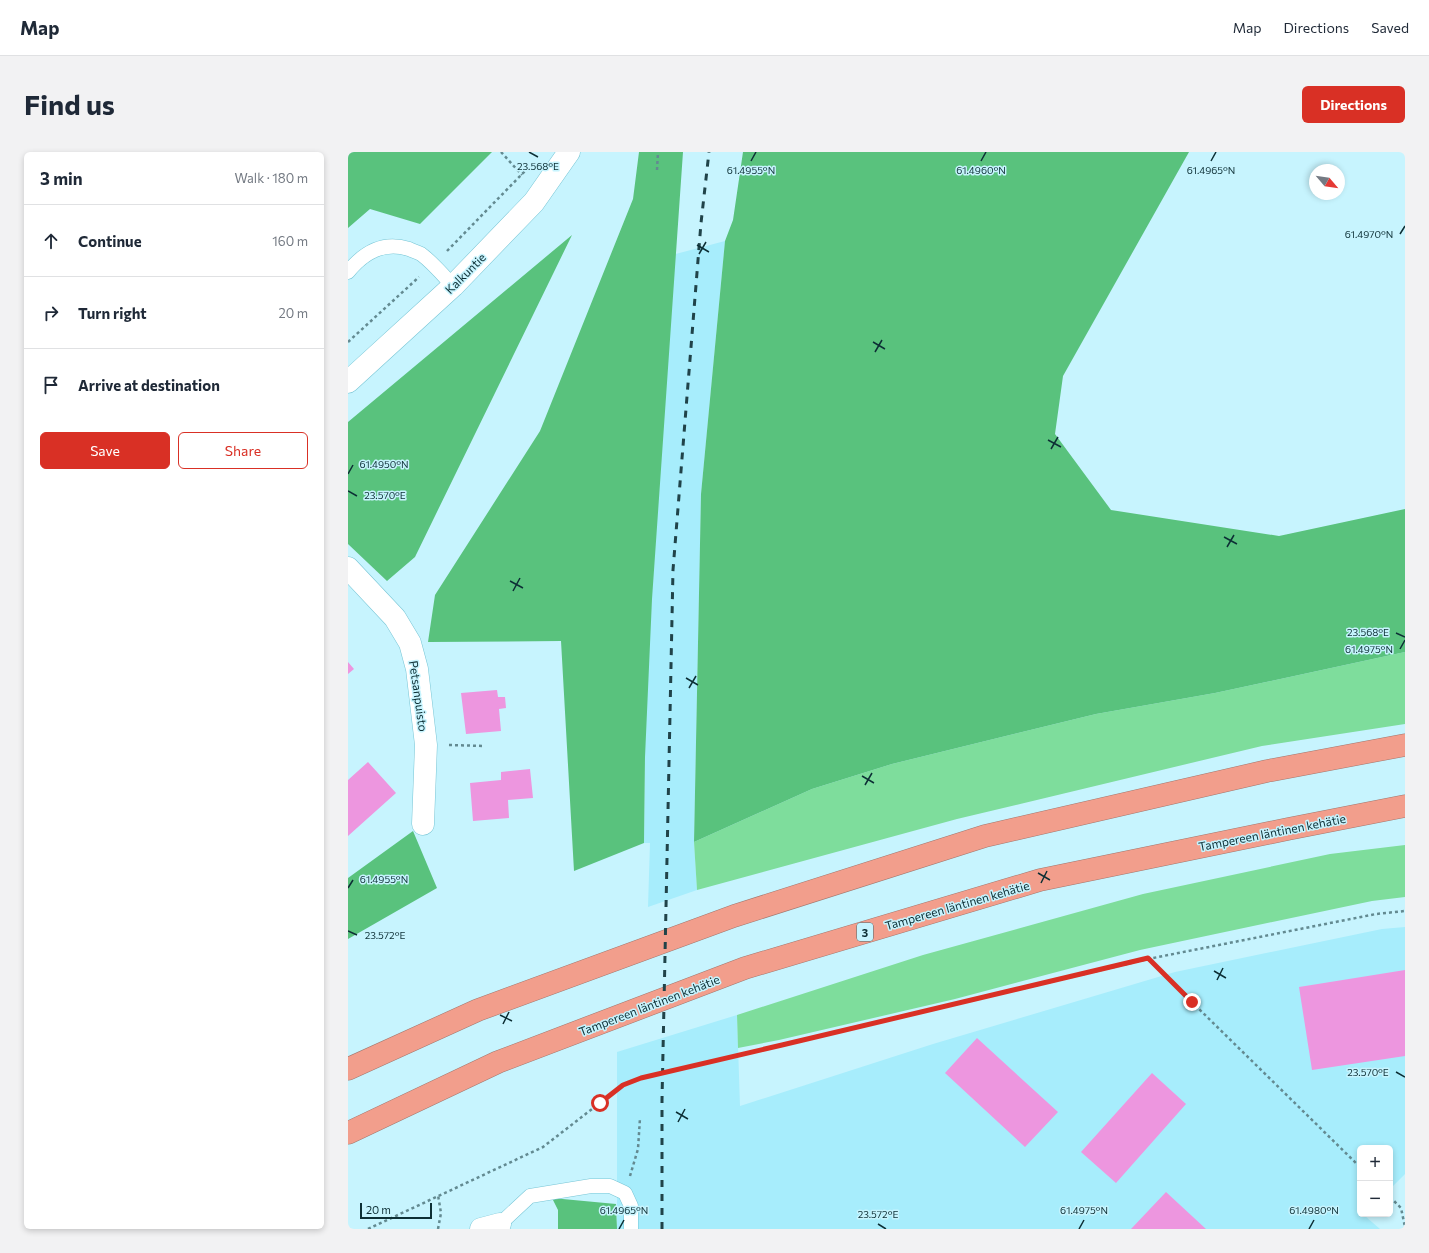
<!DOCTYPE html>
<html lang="en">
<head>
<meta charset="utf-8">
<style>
	:root { --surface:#fff; --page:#f2f2f3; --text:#1f2937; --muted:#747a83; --line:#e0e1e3; --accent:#d93025 }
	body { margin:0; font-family:Commissioner,sans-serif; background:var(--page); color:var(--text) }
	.controls { position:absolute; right:12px; bottom:12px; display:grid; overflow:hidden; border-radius:6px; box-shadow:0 2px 6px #0003 }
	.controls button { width:36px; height:36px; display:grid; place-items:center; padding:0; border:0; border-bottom:1px solid var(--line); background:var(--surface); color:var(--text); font:20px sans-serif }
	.compass { position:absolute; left:961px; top:12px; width:36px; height:36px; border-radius:50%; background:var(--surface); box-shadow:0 2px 6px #0003; rotate:119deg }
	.scale { position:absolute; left:12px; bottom:10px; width:72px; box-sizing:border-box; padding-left:4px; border:2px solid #0d2f35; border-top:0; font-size:11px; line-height:14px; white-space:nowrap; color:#0d2f35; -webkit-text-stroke:3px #c7f4fe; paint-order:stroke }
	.stop { position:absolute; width:12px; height:12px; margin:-9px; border:3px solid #d93025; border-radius:50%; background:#fff }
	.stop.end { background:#d93025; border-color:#fff; box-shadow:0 1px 4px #0008 }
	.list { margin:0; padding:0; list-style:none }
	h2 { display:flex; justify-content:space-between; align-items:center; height:52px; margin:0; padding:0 16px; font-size:17px }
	h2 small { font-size:13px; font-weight:400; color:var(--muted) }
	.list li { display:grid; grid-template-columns:26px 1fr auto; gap:12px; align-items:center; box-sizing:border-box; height:72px; padding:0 16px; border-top:1px solid var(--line) }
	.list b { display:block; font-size:15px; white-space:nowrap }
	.list em { font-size:13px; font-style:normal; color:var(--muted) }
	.actions { display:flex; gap:8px; padding:12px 16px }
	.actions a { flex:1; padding:9px 0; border:1px solid var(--accent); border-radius:6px; text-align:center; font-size:14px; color:var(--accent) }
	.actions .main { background:var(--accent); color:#fff }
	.icon { flex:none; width:22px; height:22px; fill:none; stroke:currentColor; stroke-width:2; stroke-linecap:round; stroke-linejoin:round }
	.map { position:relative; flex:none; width:1057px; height:1077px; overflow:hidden; border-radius:6px }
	header { display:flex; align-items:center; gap:24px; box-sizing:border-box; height:56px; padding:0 20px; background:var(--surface); border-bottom:1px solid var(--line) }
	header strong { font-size:19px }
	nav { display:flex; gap:22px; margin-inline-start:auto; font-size:14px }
	.intro { display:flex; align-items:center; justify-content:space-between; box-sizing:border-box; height:96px; padding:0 24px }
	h1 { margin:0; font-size:28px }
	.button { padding:10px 18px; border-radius:6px; background:var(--accent); color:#fff; font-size:14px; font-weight:700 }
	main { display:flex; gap:24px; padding:0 24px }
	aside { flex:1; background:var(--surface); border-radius:6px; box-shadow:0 2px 6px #0003 }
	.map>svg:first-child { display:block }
	.built { fill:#a7edfc }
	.green { fill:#7edd9c }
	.forest { fill:#59c27d }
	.building { fill:#ed96df }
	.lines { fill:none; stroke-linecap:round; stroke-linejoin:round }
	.service-casing { stroke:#77c5d5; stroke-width:15 }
	.minor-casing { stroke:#77c5d5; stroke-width:23 }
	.tertiary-casing { stroke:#77c5d5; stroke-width:23 }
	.motorway-casing { stroke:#a2776e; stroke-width:23 }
	.path { stroke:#638a91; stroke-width:2.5; stroke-dasharray:3 3; stroke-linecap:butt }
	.service { stroke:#fff; stroke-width:14 }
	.minor { stroke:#fff; stroke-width:22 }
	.tertiary { stroke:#fff; stroke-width:22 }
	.motorway { stroke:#f29e8c; stroke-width:22 }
	.rail { stroke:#204349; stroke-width:3; stroke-dasharray:7 7; stroke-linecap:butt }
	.route { stroke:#d93025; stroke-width:5 }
	.ticks { fill:none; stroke:#0d2f35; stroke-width:1.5 }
	.labels { text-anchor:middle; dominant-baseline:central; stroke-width:3; stroke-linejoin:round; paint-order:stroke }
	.shield { fill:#c7f4fe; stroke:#456a71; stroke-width:1 }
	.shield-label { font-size:11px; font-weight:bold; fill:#0d2f35 }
	.street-label { font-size:12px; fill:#0d2f35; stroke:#c7f4fe }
	.ticks-label { font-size:10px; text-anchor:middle; fill:#0d2f35; stroke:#c7f4fe; stroke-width:3; stroke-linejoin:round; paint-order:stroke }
</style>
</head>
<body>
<header>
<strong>Map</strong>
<nav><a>Map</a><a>Directions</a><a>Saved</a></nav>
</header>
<div class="intro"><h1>Find us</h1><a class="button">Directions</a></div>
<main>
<aside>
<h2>3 min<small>Walk · 180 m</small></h2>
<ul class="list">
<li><svg class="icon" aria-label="ahead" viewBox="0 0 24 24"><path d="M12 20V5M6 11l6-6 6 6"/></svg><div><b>Continue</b></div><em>160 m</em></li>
<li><svg class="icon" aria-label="right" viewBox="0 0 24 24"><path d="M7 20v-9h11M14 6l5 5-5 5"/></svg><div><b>Turn right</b></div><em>20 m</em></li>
<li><svg class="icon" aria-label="arrive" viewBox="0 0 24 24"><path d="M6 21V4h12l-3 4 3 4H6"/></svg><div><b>Arrive at destination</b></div></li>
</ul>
<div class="actions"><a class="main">Save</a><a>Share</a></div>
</aside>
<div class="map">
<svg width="1057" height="1077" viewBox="0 0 1057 1077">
	<rect width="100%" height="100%" fill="#c7f4fe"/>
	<path class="built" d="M377 89 353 342 346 690 349 738 300 755 302 691H296L297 605 282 114Z
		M1057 775V1022L1042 1037V996H1012V1062H1018L1017 1064 1032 1077H269V900L389 863 392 954 585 892 827 820 1034 777Z"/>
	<path class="green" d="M1057 500V572L914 594 609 667 349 738 346 690 464 637 544 612 748 562 867 541Z
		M1057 693V745L1024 749 792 798 607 847 431 888 390 896 389 863 575 803 795 742 982 702Z"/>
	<path class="forest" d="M0 0H144L72 72 22 57 0 76Z
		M291 0H335L304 447 297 605 296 691 226 719 213 489 80 490 87 443 192 279 285 47Z
		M395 0H841L715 224 707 282 763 358 931 384 1057 357V500L867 541 748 562 544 612 464 637 346 690 353 342 377 89 385 68Z
		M224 83 67 405 39 429 0 392V270Z
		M65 679 89 736 0 787V726Z
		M204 1046 268 1052 269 1077H210V1058Z"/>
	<path class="building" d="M0 510 6 517 0 522Z
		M149 538 150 545H157L158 556 151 557 153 579 118 582 113 541Z
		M20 610 48 641 0 684V628Z
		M182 617 185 646 160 648 161 666 125 669 122 631 153 628V620Z
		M1057 818V904L964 918 951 835Z
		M629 886 710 960 677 995 597 921Z
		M804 921 838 952 768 1031 733 1000Z
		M818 1040 858 1077H783Z"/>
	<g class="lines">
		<g class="service-casing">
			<path id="service" d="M0 120C16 100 36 89 61 97 65 99 69 100 73 102 85 111 95 123 105 134
				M152 1072 182 1044 243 1034H262L277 1041 283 1054V1077"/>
		</g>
		<g class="minor-casing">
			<path id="minor" d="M0 416 47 466 62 491 69 517 78 593 75 672
				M133 1077 152 1072"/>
		</g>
		<g class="tertiary-casing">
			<path id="tertiary" d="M0 230 105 134 186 50 221 0"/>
		</g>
		<g class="motorway-casing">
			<path id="motorway" d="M0 917 130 858 386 764 637 684 919 619 1057 593
				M0 981 150 910 397 816 692 728 940 677 1057 654"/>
		</g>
		<path class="path" d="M153 0 174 23
			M309 18 310 0
			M99 99 177 19
			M0 190 71 125
			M101 593 136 594
			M800 807 1012 1015
			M282 1024 290 997 292 966
			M1042 1045 1053 1056 1057 1075
			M20 1077 195 995 275 933 293 926 800 807 1028 762 1057 759
			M90 1077 93 1061 90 1043"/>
		<use href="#service" class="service"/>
		<use href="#minor" class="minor"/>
		<use href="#tertiary" class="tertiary"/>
		<use href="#motorway" class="motorway"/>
		<path class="rail" d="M314 1077V948L325 418 353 71 361 0"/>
	</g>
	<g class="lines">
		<path class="route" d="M252 951 275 933 293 926 434 893 800 806 844 850"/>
	</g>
	<path class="ticks" d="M181 0 190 5M403 9 408 0M633 9 638 0M863 9 868 0M1052 82 1057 74M349 93 361 100M351 102 358 90M525 190 537 197M527 200 534 188M700 288 713 295M703 297 710 285M0 322 5 313M0 339 9 344M876 385 889 392M879 395 886 383M162 429 175 436M165 439 172 426M1048 481 1057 485M1052 497 1057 488M338 526 350 533M341 536 348 524M514 624 526 631M517 633 524 621M690 721 702 728M693 731 699 719M0 736 5 728M0 779 9 783M866 819 878 826M869 828 875 816M152 863 164 869M155 872 161 860M1048 920 1057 925M328 960 340 967M330 970 337 957M530 1072 538 1077M271 1077 276 1068M731 1077 736 1068M961 1077 966 1068"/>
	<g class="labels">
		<rect class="shield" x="509" y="771" width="16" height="18" rx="3"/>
		<g class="shield-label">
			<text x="517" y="780">3</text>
		</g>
		<g class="street-label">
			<text transform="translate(117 121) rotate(-45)">Kalkuntie</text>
			<text transform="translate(71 544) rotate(82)">Petsanpuisto</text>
			<text transform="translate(924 680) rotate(-11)">Tampereen läntinen kehätie</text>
			<text transform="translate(609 753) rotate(-16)">Tampereen läntinen kehätie</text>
			<text transform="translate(301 853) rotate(-21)">Tampereen läntinen kehätie</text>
		</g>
	</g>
	<g class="ticks-label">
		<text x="190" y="18">23.568°E</text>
		<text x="403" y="22">61.4955°N</text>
		<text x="633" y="22">61.4960°N</text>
		<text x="863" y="22">61.4965°N</text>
		<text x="1021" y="86">61.4970°N</text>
		<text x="36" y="316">61.4950°N</text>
		<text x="37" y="347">23.570°E</text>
		<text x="1020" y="484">23.568°E</text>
		<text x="1021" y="501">61.4975°N</text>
		<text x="36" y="731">61.4955°N</text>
		<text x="37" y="787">23.572°E</text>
		<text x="1020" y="924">23.570°E</text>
		<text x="276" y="1062">61.4965°N</text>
		<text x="736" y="1062">61.4975°N</text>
		<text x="966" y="1062">61.4980°N</text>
		<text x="530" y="1066">23.572°E</text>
	</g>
</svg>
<div class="controls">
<button>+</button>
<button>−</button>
</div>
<svg class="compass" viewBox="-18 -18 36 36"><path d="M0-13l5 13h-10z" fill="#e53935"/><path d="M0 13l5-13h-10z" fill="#747a83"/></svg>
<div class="scale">20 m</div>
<div class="stop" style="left:252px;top:951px"></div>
<div class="stop end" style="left:844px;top:850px"></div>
</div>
</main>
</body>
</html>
